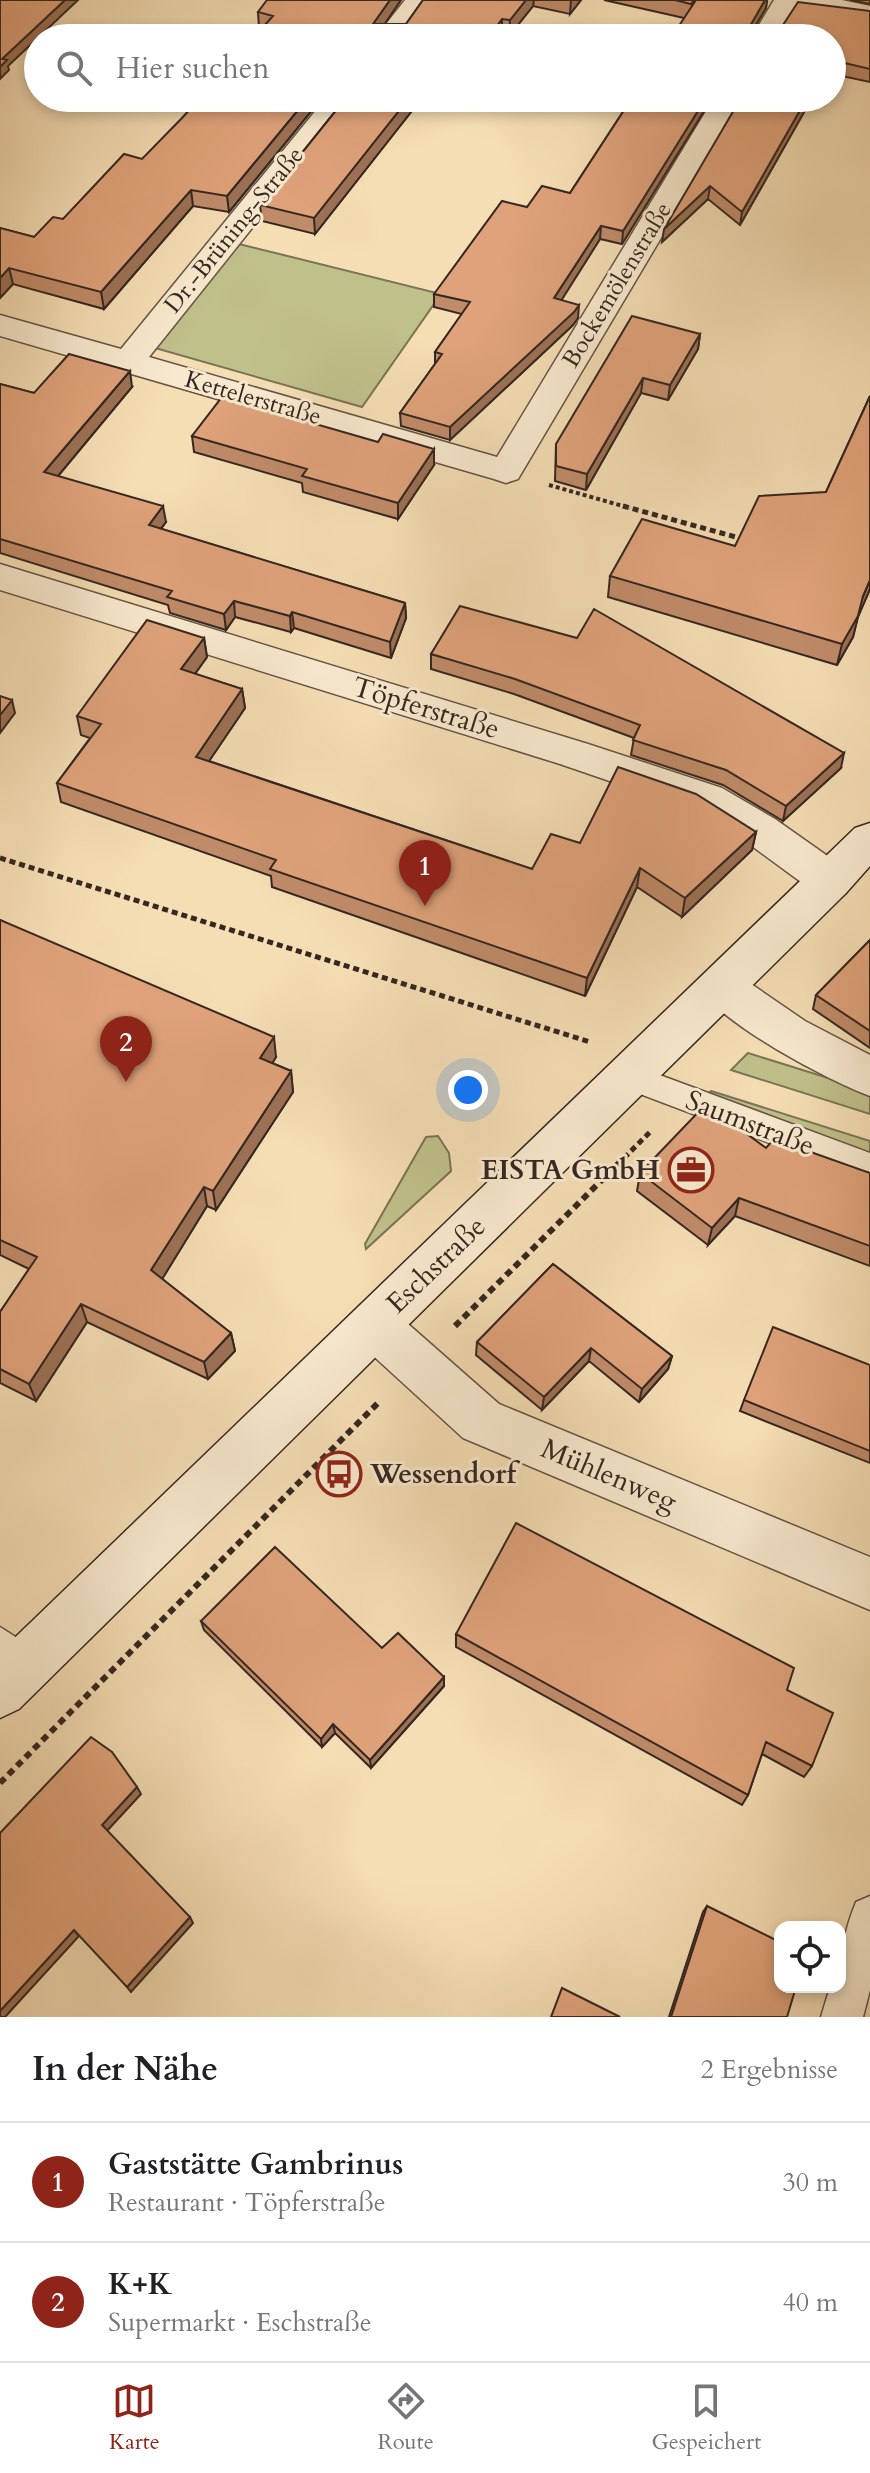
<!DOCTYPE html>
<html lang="de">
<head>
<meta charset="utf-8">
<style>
	:root { --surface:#fff; --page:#f2f2f2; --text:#202124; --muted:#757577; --line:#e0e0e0; --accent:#8f2418 }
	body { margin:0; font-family:Cardo,serif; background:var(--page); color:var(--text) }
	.controls { position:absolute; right:24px; bottom:24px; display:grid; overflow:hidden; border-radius:16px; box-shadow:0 4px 12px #0003 }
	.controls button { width:72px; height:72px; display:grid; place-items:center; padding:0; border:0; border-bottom:2px solid var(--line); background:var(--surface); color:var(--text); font:40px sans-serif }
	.you { position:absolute; left:468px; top:1090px; width:28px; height:28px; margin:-20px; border:6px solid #fff; border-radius:50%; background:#1a73e8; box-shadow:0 0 0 12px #1a73e833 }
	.badge { display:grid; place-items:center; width:52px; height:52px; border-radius:50%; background:var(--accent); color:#fff; font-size:26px; font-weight:700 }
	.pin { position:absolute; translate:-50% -66px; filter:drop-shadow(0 2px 4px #0008) }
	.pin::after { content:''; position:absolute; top:42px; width:28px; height:24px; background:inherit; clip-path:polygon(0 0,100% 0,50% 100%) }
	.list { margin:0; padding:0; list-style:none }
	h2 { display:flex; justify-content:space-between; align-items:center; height:104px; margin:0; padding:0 32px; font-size:34px }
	h2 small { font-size:26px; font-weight:400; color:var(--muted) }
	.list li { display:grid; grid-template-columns:52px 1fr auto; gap:24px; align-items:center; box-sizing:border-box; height:120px; padding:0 32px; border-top:2px solid var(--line) }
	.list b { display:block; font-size:30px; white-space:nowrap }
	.list p { margin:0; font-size:26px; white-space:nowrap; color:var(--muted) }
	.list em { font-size:26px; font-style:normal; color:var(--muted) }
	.icon { flex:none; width:44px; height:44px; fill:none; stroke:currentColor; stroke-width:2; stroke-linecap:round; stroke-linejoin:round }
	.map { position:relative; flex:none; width:870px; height:2017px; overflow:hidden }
	.search { position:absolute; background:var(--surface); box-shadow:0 4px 12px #0003; left:24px; right:24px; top:24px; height:88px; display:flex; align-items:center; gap:20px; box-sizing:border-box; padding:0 28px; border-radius:44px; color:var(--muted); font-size:30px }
	.sheet { height:344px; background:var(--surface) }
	nav { display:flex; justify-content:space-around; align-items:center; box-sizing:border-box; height:112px; border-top:2px solid var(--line); background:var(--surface); font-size:22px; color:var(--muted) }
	nav a { display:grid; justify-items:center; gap:4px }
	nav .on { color:var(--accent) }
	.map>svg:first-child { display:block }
	.green { fill:#c0c08a; stroke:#7a7456; stroke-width:2 }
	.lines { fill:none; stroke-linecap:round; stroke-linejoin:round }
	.lane-casing { stroke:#655446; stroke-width:3 }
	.street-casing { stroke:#655446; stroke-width:3 }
	.secondary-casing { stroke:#352721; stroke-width:3 }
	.path-far2 { stroke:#352721; stroke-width:4; stroke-dasharray:4 3; stroke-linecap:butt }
	.path-far1 { stroke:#352721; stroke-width:5; stroke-dasharray:6 4; stroke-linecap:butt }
	.path { stroke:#352721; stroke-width:6; stroke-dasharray:7 5; stroke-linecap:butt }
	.lane { fill:#f8e9ce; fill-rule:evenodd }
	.street { fill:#f8e9ce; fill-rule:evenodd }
	.secondary { fill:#f8e9ce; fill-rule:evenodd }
	.wall { fill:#c08b69; stroke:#352721; stroke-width:2 }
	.shaded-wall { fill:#9c7155; stroke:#352721; stroke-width:2 }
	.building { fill:#dfa27a; stroke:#352721; stroke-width:2 }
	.labels { text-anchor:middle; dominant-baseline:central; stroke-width:6; stroke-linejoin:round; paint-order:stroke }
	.far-street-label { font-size:24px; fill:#352721; stroke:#f8e9ce }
	.street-label { font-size:28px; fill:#352721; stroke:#f8e9ce }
	.poi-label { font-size:28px; font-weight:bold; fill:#352721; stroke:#f8e9ce; text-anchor:end }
</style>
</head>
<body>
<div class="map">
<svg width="870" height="2017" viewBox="0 0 870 2017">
	<rect width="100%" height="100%" fill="#f5ddb4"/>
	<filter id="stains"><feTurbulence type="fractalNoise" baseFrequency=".0025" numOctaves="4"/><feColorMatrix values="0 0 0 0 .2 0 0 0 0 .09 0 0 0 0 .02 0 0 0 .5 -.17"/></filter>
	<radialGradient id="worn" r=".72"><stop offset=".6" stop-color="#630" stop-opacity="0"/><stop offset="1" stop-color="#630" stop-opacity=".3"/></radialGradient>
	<path class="green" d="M235 243 441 294 362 407 155 348Z
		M748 1053 870 1091V1114L731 1070Z
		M711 1091 870 1141V1157L703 1098Z
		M438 1136 449 1153 451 1171 366 1249 365 1244 426 1137Z"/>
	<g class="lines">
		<g class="lane-casing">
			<path id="lane" d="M630 1064 870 1153V1181L619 1086 615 1077 619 1068Z
				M0 1627 39 1652 45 1665 39 1678 26 1684 0 1669Z
				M870 1896V1990L863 2017H821L830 1987H840C840 1956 844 1931 856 1902Z"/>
		</g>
		<g class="street-casing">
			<path id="street" d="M405 0H433L404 38H375Z
				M774 0H842L870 6V22L797 7 779 38H751Z
				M326 98H356L149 357 497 457 714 98H744L518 479 506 483 494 479 0 336V315L121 349Z
				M0 564 588 744 722 788 775 819 846 869 852 881 846 893 831 897 816 893 745 841 694 810 560 764 0 590Z
				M723 970 738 975 805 1021 870 1055V1096C831 1082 719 1023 701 988L708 975Z
				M374 1303 391 1309 499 1404 870 1557V1610L463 1438 357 1341 349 1325 357 1309Z"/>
		</g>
		<g class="secondary-casing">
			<path id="secondary" d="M870 823V866L846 893 19 1709 0 1718V1652L855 828Z"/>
		</g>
		<path class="path-far2" d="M549 485 630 508"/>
		<path class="path-far1" d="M623 506 743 539
			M0 858 590 1042
			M617 1165 652 1130"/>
		<path class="path" d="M455 1326 619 1163
			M0 1783 380 1401"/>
		<use href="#lane" class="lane"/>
		<use href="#street" class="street"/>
		<use href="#secondary" class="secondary"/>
	</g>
	<path class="wall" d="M401 0 384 24H406L423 0H581L570 14 533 6 509 36 502 35 500 38H253L262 29 259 28 258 12Z
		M604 0H767L766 8 755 26 781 28 870 11V82L832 74V38L684 18Z
		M850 0H870V4Z
		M322 98 229 212 193 206 104 309 13 284 0 298V228L34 237 63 219 142 159Z
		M346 98H422L315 234 262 221 260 205Z
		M632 98H712L622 244 600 239 561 300 578 318 573 325 450 440 401 426 400 413 435 364V352L462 314 434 307V294L527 207 570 193Z
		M741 98H812L740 225 708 199 662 242Z
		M700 334 698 349 668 400 641 393 586 490 555 481 556 444Z
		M0 384 34 393 132 387 58 476 166 522 161 529 405 603 406 618 391 658 294 628 291 632 235 617 226 630 170 613 168 605 0 553Z
		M870 396V589L858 616 853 637 837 665 608 597 610 576 735 546 826 492Z
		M192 436 434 465 398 519 303 492 302 483 194 452Z
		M204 638 207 657 195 674 242 689 245 708 209 761 532 869 580 843 756 832 752 850 682 917 637 887 585 996 272 887 271 876 61 802 57 783 90 738 81 735 77 716Z
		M431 654 841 768 783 821 723 785 631 755 634 738 514 694 431 669Z
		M0 920 276 1057 272 1063 291 1071 293 1092 216 1210 207 1206 162 1279 231 1333 235 1351 208 1379 87 1322 36 1401 0 1383V1312L29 1269 0 1255Z
		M870 940V1048L813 1009 816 995Z
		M766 1148 870 1173V1266L735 1216 708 1245 637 1191 640 1173Z
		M553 1264 672 1356 668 1369 639 1402 589 1361 542 1410 476 1355 477 1342Z
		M870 1365V1463L740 1411 744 1400Z
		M201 1621 382 1648 444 1677V1686L371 1768 335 1733 322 1747 204 1630Z
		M456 1634 787 1690 812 1766 804 1777 762 1754 748 1795 742 1805 456 1647Z
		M707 1906 787 2017H669L703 1912Z"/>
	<path class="shaded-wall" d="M65 0H78L8 66 9 70 0 79V67L2 59Z
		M390 0H401L375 38 373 24Z
		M526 0H534L533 6 509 36 510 20Z
		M571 0H581L570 14Z
		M765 0H767L766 8 748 38 750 26Z
		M502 19V35L500 38H488Z
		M308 98H322L229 212 227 196Z
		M409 98H422L315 234 314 218Z
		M706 98H712L622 244 623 231Z
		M807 98H812L740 225 742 212Z
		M710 186 708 199 662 242 664 229Z
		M191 190 193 206 104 309 101 292Z
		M601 226 600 239 554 312V298Z
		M9 268 13 284 0 298V278Z
		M579 305 578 318 573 325 450 440V427Z
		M700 334 698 349 668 400 670 385Z
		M130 371 132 387 48 488 44 472Z
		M643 378 641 393 586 490 587 474Z
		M434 449V465L398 519V503Z
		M163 506 166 522 151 541 149 525Z
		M870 580V589L858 617 853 637 837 665 842 644Z
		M234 601 235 617 226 630 224 614Z
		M405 603 406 618 391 658 390 642Z
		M292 612 294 628 291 632 290 616Z
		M204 638 207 657 184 689 181 669Z
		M242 689 245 708 199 776 196 757Z
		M12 700 15 713 0 733V715Z
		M844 753 841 768 783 821 786 806Z
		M756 832 752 850 682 917 685 898Z
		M640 868 637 887 585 996 587 978Z
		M274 1037 276 1057 263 1079 260 1058Z
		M291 1071 293 1092 216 1210 213 1191Z
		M204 1187 207 1206 156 1289 151 1270Z
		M739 1198 735 1216 708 1245 712 1228Z
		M81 1304 87 1322 36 1401 29 1384Z
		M231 1333 235 1351 208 1379 204 1362Z
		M591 1348 589 1361 542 1410 544 1397Z
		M672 1356 668 1369 639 1402 642 1389Z
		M444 1677V1686L371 1768 370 1760Z
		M333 1724 335 1733 322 1747 321 1739Z
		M137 1787 141 1794 106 1832 102 1825Z
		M190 1917 193 1923 131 1992 127 1987Z
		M74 1930 79 1936 5 2017H0V2011Z"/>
	<path class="building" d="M0 0H65L2 59 7 60 0 67Z
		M267 0H390L373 24H406L423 0H526L510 20 502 19 488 38H253L273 16 258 12Z
		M675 0H694L691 4Z
		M696 0H765L750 26 781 28 798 2 870 11V69L832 60V38H671Z
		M200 98H308L227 196 191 190 101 292 9 268 0 278V228L34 237 53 217 63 219 124 154 142 159 182 118Z
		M346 98H409L314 218 260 205Z
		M632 98H706L623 231 601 226 554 298 579 305 574 312 450 427 400 413 442 354 435 352 470 302 434 294 502 201 527 207 542 186 570 193Z
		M741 98H807L742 212 710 186 664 229Z
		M632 316 700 334 670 385 643 378 587 474 556 466V444Z
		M69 354 130 371 44 472 163 506 149 525 405 603 390 642 292 612 290 616 234 601 224 614 167 597 172 591 0 539V384L34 393Z
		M870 396V580L863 596 858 616 842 644 610 576 642 519 735 546 759 496 826 492Z
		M222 397 378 442 383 434 434 449 398 503 302 476 307 469 192 436Z
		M460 606 577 638 594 609 844 753 786 806 726 770 633 740 640 725 515 679 431 654Z
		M147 620 204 638 181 669 242 689 196 757 532 869 551 834 580 843 618 767 696 794 756 832 685 898 640 868 587 978 270 869 276 860 57 783 101 724 77 716Z
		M0 696 12 700 0 715Z
		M0 920 274 1037 260 1058 291 1071 213 1191 204 1187 151 1270 231 1333 204 1362 81 1304 29 1384 0 1369V1312L37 1257 0 1240Z
		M870 940V1031L816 995Z
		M706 1104 766 1148 774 1139 870 1173V1246L739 1198 712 1228 640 1173Z
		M553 1264 672 1356 642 1389 591 1348 544 1397 477 1342Z
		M773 1327 870 1365V1451L744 1400Z
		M516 1523 794 1668 787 1690 833 1713 812 1766 766 1742 748 1795 456 1634Z
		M275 1547 382 1648 398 1633 444 1677 370 1760 333 1724 321 1739 201 1621Z
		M91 1737 112 1752 137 1787 102 1825 190 1917 127 1987 74 1930 0 2011V1833Z
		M707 1906 780 1942V1987H796L787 2017H671Z
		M562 1988 620 2017H551Z"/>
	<defs>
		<g id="office-ring" transform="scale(2.3)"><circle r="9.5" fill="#f8e9ce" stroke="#8f2418" stroke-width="1.5"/><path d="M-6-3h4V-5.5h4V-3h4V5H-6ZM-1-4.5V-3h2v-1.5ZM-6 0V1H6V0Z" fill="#8f2418"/></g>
		<g id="bus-ring" transform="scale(2.3)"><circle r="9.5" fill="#f8e9ce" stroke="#8f2418" stroke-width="1.5"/><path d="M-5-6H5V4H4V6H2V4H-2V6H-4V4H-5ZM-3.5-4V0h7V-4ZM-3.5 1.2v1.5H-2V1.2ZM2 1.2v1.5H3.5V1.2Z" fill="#8f2418"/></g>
	</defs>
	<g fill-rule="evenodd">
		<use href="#office-ring" x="691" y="1170"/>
		<use href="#bus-ring" x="339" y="1474"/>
	</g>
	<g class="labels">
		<g class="far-street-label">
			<text transform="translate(234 230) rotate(-51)">Dr.-Brüning-Straße</text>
			<text transform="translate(617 285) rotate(-59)">Bockemölenstraße</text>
			<text transform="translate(253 398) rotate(16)">Kettelerstraße</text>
		</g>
		<g class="street-label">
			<text transform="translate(426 708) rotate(17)">Töpferstraße</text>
			<text transform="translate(750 1123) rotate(21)">Saumstraße</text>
			<text transform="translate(436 1265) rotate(-44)">Eschstraße</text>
			<text transform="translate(609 1475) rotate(23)">Mühlenweg</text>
		</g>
		<g class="poi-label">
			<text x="660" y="1170">EISTA GmbH</text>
			<text x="370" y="1474" text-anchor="start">Wessendorf</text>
		</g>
	</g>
	<rect width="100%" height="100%" filter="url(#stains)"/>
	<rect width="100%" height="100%" fill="url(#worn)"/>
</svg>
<div class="controls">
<button><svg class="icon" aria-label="locate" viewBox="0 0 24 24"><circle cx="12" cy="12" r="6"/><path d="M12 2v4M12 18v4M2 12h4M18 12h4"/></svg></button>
</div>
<div class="you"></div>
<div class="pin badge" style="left:425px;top:906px">1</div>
<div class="pin badge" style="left:126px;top:1082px">2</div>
<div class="search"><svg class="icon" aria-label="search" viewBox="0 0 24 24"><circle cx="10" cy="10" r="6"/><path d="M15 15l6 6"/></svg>Hier suchen</div>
</div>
<section class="sheet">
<h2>In der Nähe<small>2 Ergebnisse</small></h2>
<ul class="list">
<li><span class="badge">1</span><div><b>Gaststätte Gambrinus</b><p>Restaurant · Töpferstraße</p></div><em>30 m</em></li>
<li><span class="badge">2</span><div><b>K+K</b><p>Supermarkt · Eschstraße</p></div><em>40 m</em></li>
</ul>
</section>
<nav>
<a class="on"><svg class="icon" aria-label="map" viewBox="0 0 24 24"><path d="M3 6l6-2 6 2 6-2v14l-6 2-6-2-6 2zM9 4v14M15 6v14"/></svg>Karte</a>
<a><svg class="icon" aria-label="directions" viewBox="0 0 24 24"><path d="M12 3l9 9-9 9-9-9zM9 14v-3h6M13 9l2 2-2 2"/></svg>Route</a>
<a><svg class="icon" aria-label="saved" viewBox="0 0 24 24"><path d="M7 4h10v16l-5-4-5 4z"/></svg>Gespeichert</a>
</nav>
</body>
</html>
